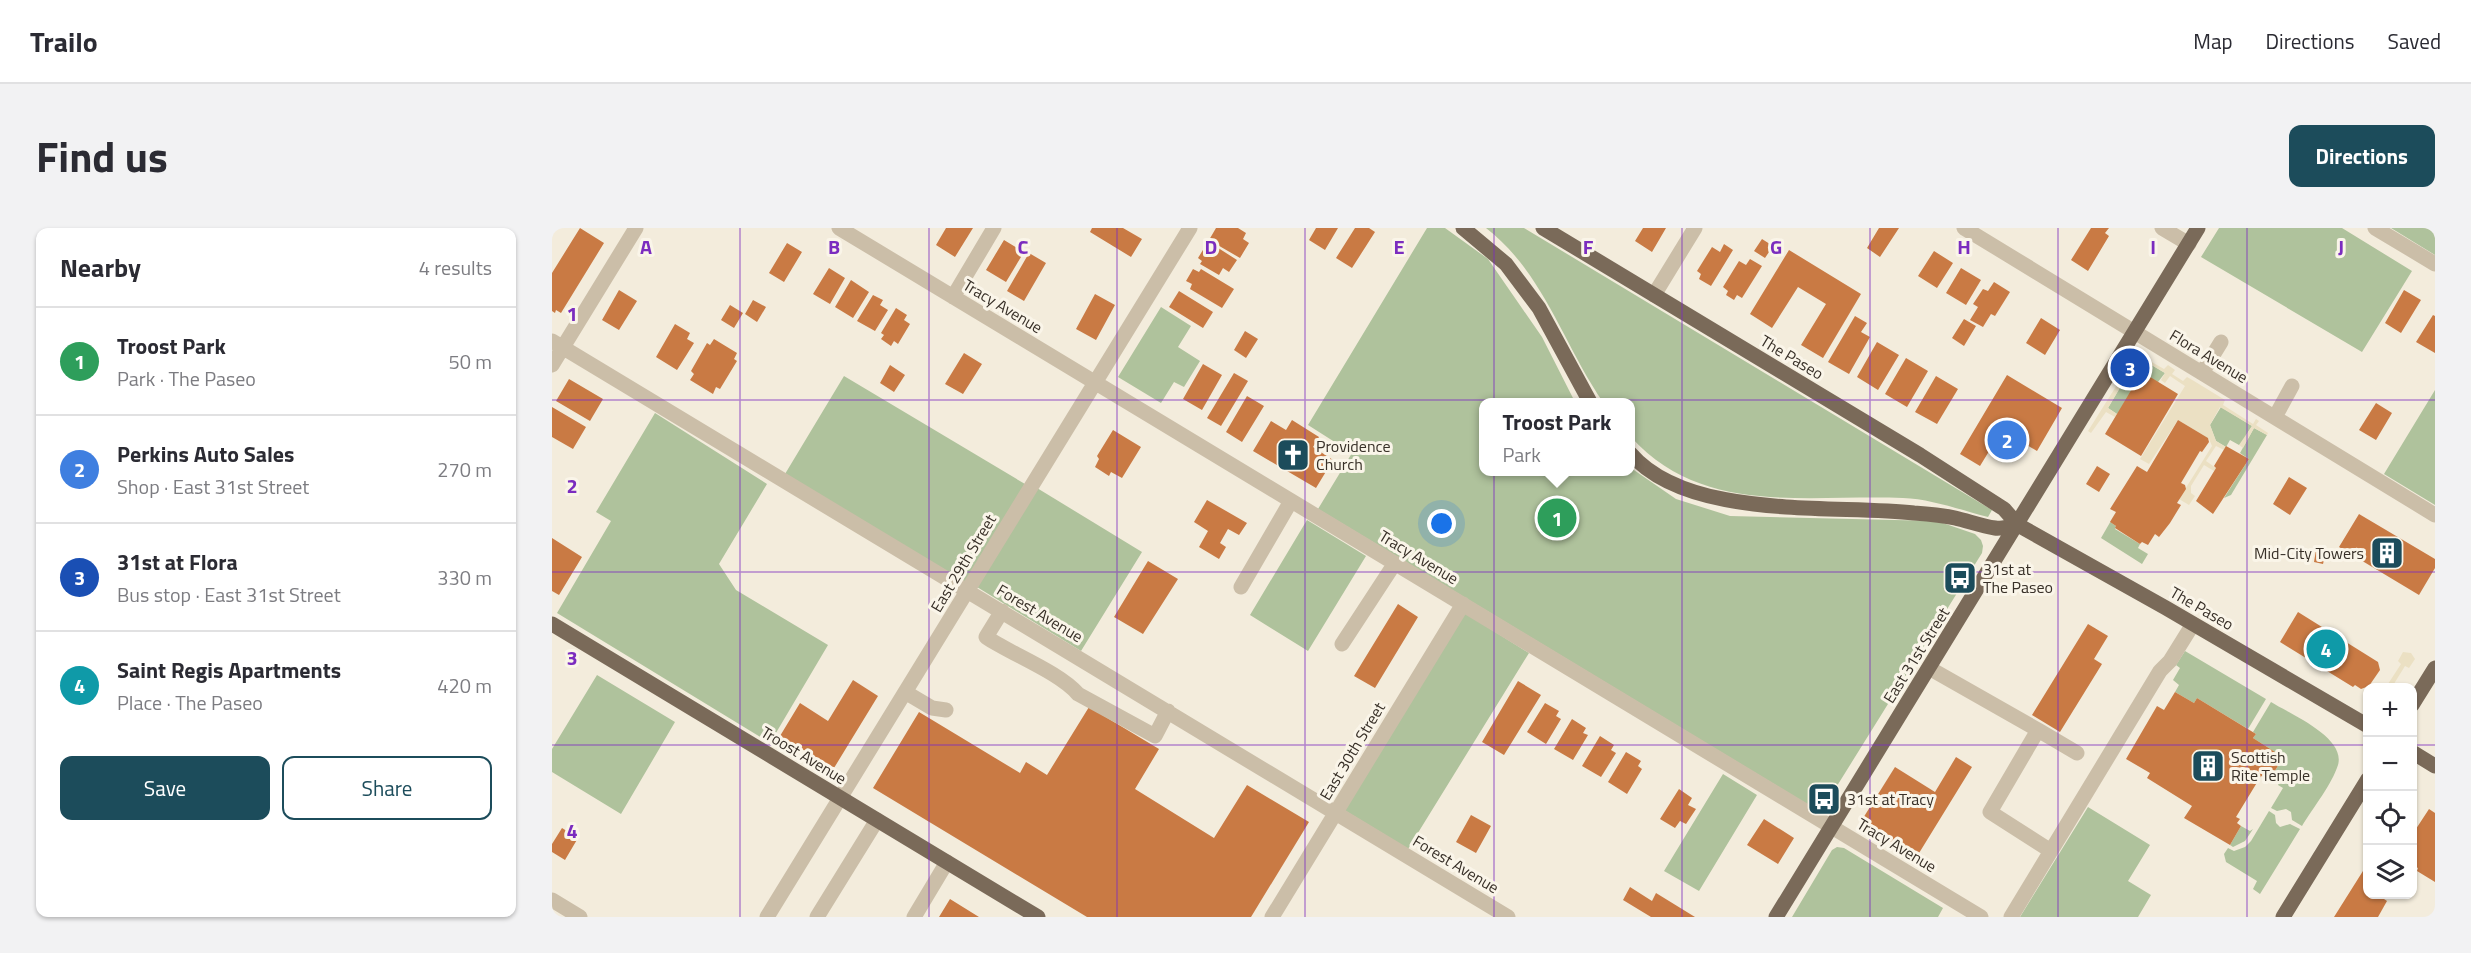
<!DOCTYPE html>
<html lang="en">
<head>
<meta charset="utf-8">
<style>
	:root { --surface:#fff; --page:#f2f2f3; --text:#2b2b33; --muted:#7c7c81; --line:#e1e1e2; --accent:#1c4c5b }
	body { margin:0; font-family:"Titillium Web",sans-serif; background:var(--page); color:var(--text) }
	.controls { position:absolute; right:18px; bottom:18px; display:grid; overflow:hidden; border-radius:12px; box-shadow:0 2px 4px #0004 }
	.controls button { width:54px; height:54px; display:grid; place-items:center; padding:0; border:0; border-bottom:2px solid var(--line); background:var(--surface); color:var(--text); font:30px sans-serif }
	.you { position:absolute; left:890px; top:296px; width:21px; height:21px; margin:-15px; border:4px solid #fff; border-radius:50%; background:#1a73e8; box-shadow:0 0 0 9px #1a73e833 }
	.badge { display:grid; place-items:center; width:39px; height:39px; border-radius:50%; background:var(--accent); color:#fff; font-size:20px; font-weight:700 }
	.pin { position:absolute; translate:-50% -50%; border:3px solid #fff; box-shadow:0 2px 6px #0006 }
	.popup { position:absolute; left:927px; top:170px; width:156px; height:78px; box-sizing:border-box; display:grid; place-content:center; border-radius:12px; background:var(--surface); filter:drop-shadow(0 2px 4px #0005); font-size:20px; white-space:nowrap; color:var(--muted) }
	.popup b { font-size:22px; color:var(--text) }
	.popup::after { content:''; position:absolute; left:50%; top:100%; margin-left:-12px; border:12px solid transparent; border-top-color:var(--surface) }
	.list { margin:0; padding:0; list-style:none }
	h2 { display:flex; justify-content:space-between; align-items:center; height:78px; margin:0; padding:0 24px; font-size:26px }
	h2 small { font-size:20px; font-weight:400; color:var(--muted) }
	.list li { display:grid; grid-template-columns:39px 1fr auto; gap:18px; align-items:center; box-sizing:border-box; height:108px; padding:0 24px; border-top:2px solid var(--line) }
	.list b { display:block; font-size:22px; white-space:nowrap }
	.list p { margin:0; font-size:20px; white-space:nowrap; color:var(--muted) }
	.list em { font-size:20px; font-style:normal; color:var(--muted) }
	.actions { display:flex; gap:12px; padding:18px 24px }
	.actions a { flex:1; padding:14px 0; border:2px solid var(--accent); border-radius:12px; text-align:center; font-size:21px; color:var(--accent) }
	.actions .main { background:var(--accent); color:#fff }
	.icon { flex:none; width:33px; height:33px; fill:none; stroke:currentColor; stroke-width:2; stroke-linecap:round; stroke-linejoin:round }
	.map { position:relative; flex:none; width:1883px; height:689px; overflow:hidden; border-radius:12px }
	header { display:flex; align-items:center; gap:36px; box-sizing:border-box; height:84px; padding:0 30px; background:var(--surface); border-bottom:2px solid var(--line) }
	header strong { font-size:28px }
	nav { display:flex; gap:33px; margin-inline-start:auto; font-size:21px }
	.intro { display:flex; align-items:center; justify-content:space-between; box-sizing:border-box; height:144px; padding:0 36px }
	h1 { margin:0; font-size:42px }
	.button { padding:15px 27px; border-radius:12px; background:var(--accent); color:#fff; font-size:21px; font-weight:700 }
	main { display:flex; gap:36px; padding:0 36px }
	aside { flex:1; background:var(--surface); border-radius:12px; box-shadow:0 2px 4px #0004 }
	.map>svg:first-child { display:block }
	.green { fill:#afc29c }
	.plaza { fill:#ebe0c3 }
	.building { fill:#c97a44 }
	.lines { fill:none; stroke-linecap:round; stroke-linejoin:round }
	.minor { stroke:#cbbea8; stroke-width:15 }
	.major { stroke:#7a6a59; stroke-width:15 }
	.grid { fill:none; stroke:#7b2cbf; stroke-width:1.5; stroke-opacity:0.55 }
	.labels { text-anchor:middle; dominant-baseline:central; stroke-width:6; stroke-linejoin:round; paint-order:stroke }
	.street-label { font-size:16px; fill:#383028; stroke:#faf5e9 }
	.poi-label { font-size:16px; fill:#383028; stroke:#faf5e9; text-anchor:start }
	.grid-label { font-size:20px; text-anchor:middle; font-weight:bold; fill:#7b2cbf; stroke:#faf5e9; stroke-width:6; stroke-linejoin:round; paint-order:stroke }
</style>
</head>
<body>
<header>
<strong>Trailo</strong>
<nav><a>Map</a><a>Directions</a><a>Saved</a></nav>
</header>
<div class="intro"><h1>Find us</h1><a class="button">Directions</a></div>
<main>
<aside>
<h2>Nearby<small>4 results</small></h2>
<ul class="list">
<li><span class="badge" style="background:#2e9e5b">1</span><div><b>Troost Park</b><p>Park · The Paseo</p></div><em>50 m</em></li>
<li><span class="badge" style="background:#3f7fe0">2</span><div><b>Perkins Auto Sales</b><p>Shop · East 31st Street</p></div><em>270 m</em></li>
<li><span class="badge" style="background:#1a4fb4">3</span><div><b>31st at Flora</b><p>Bus stop · East 31st Street</p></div><em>330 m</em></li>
<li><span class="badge" style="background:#0f9aa8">4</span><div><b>Saint Regis Apartments</b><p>Place · The Paseo</p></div><em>420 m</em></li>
</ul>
<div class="actions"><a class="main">Save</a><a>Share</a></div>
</aside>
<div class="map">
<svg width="1883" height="689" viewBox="0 0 1883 689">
	<rect width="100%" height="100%" fill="#f3ecdc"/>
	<path class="green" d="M875 0H893L936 31 990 109 1023 174H932V244H1078L1079 240 1124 271 1178 288 1385 293 1423 306 1429 312 1431 318 1430 325 1270 582 1263 581 766 281 800 225 756 197Z
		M934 0H972L1440 282 1436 289C1409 282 1379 271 1351 270 1256 266 1151 289 1079 209L1078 174H1051C1011 116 992 45 934 0Z
		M1667 0H1790L1860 43 1810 124 1649 29Z
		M1839 0H1883V27Z
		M609 79 639 98 626 119 648 133 632 159 622 154 609 175 566 149Z
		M1586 129 1613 145 1606 154 1565 186 1556 180Z
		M292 148 473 256 413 354 233 246Z
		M1883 162V277L1832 246Z
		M1669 179 1700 198 1689 216 1687 217 1678 212 1674 219 1664 213 1658 197Z
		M103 185 215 256 167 336 184 362 276 417 218 515 5 385 59 293 44 284Z
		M1702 200 1715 207 1679 267 1672 270 1697 231 1688 225Z
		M485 260 590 324 529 423 425 359Z
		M1564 284 1558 294 1564 298 1563 301 1588 316 1586 320 1596 326 1590 336 1549 310Z
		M755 292 814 328 756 423 698 387Z
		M913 385 977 425 856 621 792 582Z
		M1633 423 1714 471 1696 501 1645 470 1642 475 1623 464 1627 457 1621 452 1628 440 1624 437Z
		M45 447 123 494 69 586 0 544V521Z
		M1719 474C1738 486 1794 509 1786 537 1780 556 1761 580 1750 598L1740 592 1739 584 1734 581 1725 583 1719 580 1731 560 1726 557 1728 553 1720 548 1731 529 1701 510 1704 506 1701 504Z
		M1171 546 1205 567 1147 663 1112 643Z
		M1536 579 1598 617 1576 653 1599 667 1586 689H1468Z
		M1717 583 1723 587 1724 595 1728 599 1738 596 1748 601 1708 666 1701 661 1705 653 1674 634 1672 626 1676 620 1682 623 1693 619 1699 613Z
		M1689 598 1698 603 1701 601 1693 613 1681 619 1678 617Z
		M1285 619 1292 620 1391 680 1386 689H1240L1280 622Z"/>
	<path class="plaza" d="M1593 124 1591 129 1612 141 1616 137 1623 142 1620 146 1631 153 1635 149 1642 153 1673 172 1671 177 1701 196 1704 191 1707 193 1704 197 1716 205 1715 207 1702 200 1691 220 1687 217 1700 198 1668 179 1658 197 1664 213 1674 219 1672 222 1664 218 1654 233 1664 240 1662 243 1652 237 1639 258V265L1643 268 1637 277 1627 271 1660 218 1657 211 1626 192 1597 236 1588 231 1633 158 1618 148 1613 155 1609 152 1613 145 1586 129 1556 180 1565 186 1563 189 1554 184 1539 205 1536 203 1585 125Z
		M1851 424 1859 425 1863 431 1857 440 1853 438 1840 459H1834L1849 436 1846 433Z"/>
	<path class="building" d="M28 0 52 15 9 85 4 82 3 85 0 83V45Z
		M394 0H421L403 29 384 17Z
		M540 0H571L590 11 579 29 538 4Z
		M664 0H686L694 5 691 11 697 15 688 30 657 12Z
		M764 0H786L773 22 757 12Z
		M803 0H817L823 4 800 40 784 30Z
		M1091 0H1114L1100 24 1083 13Z
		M1327 0H1347L1328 29 1315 20Z
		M1539 0H1557L1553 5 1557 8 1536 43 1519 32Z
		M1210 11 1221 18 1213 30 1202 23Z
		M452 12 472 24 454 54 434 42Z
		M235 15 250 24 232 54 217 45Z
		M660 16 685 32 677 44 671 40 667 47 648 36 650 33 646 30 654 17 659 19Z
		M1172 16 1181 22 1159 58 1147 51 1149 46 1145 43 1160 19 1168 24Z
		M1237 22 1309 66 1271 130 1249 117 1274 76 1246 59 1220 100 1198 86Z
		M1382 23 1401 35 1385 60 1366 48Z
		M477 25 494 35 472 73 455 63Z
		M1198 31 1210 38 1190 70 1185 67 1182 72 1174 67 1176 63 1171 59 1187 33 1194 37Z
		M277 40 293 50 278 76 261 66Z
		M1409 40 1429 52 1414 77 1394 65Z
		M641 41 647 44 649 41 682 61 670 80 638 61 640 56 634 53Z
		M299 52 317 64 301 90 283 79Z
		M1442 54 1458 64 1443 88 1439 86 1431 99 1418 92 1426 79 1421 76 1431 61 1436 63Z
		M67 62 85 73 67 102 50 92Z
		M1852 62 1869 72 1849 105 1833 95Z
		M627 63 661 84 651 100 617 79Z
		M543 66 563 77 544 112 524 101Z
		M321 67 331 72 328 77 336 82 323 103 305 93Z
		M201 72 214 79 205 94 193 86Z
		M178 77 191 85 182 100 169 92Z
		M344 80 355 87 352 92 358 96 346 116 342 113 339 118 329 111 332 107 329 105Z
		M1881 87 1883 88V125L1864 114Z
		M1303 88 1315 95 1309 104 1318 109 1297 146 1276 134Z
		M1489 90 1508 102 1493 127 1474 115Z
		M1412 91 1424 98 1412 118 1400 110Z
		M123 96 138 105 135 111 142 115 125 142 104 129Z
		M693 103 706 111 694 130 682 122Z
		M162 111 185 125 182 131 185 133 168 161 164 159 161 166 138 152 142 146 139 143 155 115 158 117Z
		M1325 114 1347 127 1326 162 1305 149Z
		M412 125 430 136 411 166 393 156Z
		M1354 130 1376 143 1355 179 1333 166Z
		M651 136 670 147 650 182 631 171Z
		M338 137 353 147 342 164 328 155Z
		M1590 144 1626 166 1589 228 1553 206Z
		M682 145 696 153 669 198 655 190Z
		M1455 147 1510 180 1485 223 1461 209 1456 216 1450 214 1455 205 1450 202 1428 238 1408 226Z
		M1384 148 1406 161 1385 196 1363 184Z
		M17 151 51 171 38 193 4 173Z
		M695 168 712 178 690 214 674 204Z
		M1824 175 1840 185 1824 212 1807 202Z
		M0 179 34 199 21 221 0 209Z
		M740 192 767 209 761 219 781 232 764 260 701 223 719 193 734 202Z
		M1626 192 1656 210 1657 214 1650 224 1648 223 1629 255 1633 257 1634 261 1625 275 1629 277 1618 295 1607 309 1603 306 1596 317 1590 314 1588 316 1563 300 1564 298 1558 294 1564 284 1558 281 1585 238 1595 244Z
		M561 202 589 219 570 250 559 244 557 248 543 239 547 231 545 228Z
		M1674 218 1697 231 1661 286 1644 273 1664 240 1662 238Z
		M1545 238 1558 246 1547 264 1534 256Z
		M1737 249 1755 260 1738 287 1721 276Z
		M655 272 695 295 687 307 676 301 668 315 674 319 667 331 647 319 656 303 642 294Z
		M1807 286 1883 331V340L1867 367 1787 319Z
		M0 310 30 329 7 367 0 363Z
		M1764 322 1774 324 1771 336 1762 334Z
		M596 333 626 351 591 406 562 389Z
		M846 376 866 389 823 460 802 448Z
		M1746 384 1826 434 1828 442 1817 458 1809 461 1803 457 1801 459 1728 414Z
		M1536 396 1556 408 1542 431 1550 436 1508 504 1480 487Z
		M301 452 326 468 282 540 228 508 248 475 276 493Z
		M966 453 989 467 952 527 930 514Z
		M1623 464 1642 475 1645 470 1704 506 1701 510 1731 529 1720 548 1716 546 1713 550 1709 548 1684 589 1688 591 1685 595 1689 598 1678 617 1632 590 1640 578 1595 550 1598 545 1574 531 1605 478 1612 482Z
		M993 475 1007 483 1004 488 1009 491 994 516 975 504Z
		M537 479 607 521 583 561 662 610 695 557 757 594 699 689H535L321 560 367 484 468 545 474 534 495 547Z
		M1020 491 1034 500 1031 505 1036 507 1021 532 1002 521Z
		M1048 508 1062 517 1059 522 1064 525 1049 549 1030 538Z
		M1074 524 1089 533 1086 538 1090 541 1075 566 1056 554Z
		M1404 529 1420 539 1364 630 1308 595 1343 539 1383 564Z
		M1127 561 1140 570 1136 577 1144 581 1134 596 1128 593 1123 600 1108 591Z
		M1877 581 1883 585V654L1865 643 1866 640 1860 637V607Z
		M919 587 939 598 924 625 904 614Z
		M1212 591 1242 610 1226 636 1195 617Z
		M10 600 26 610 13 632 0 624V616Z
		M1816 635V666H1835L1832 671 1835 673 1826 689H1782Z
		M1078 659 1100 673 1104 665 1143 689H1099L1071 672Z
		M398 671 427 689H387Z"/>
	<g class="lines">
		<path class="minor" d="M287 0 1429 689
			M1412 0 1883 287
			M1610 0 1637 16
			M1823 0 1883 36
			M1102 67 1143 0
			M401 69 442 0
			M0 113 956 689
			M0 137 84 0
			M1650 145 1669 114
			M1723 189 1740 158
			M689 359 739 273
			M450 383 434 409C459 426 507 444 526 466L603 508 616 483
			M790 416 843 335
			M1377 440 1486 502 1438 584 1499 623
			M353 464 380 480 394 482
			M1486 502 1525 525
			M0 672 28 689
			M215 689 638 0
			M265 689 325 592
			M362 689 395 634
			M720 689 911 376
			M1459 689 1608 443 1618 433 1641 396"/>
		<path class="major" d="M911 0 954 36 987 80 1038 174
			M991 0 1368 227 1452 281 1466 297 1614 380 1816 498
			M1078 225C1136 293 1282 276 1362 285 1376 286 1390 287 1403 290 1416 293 1430 298 1443 300 1450 301 1458 298 1466 297
			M0 396 486 689
			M1860 477 1883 440
			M1860 524 1883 538
			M1224 689 1646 0
			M1731 689 1816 551"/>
	</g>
	<path class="grid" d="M188 0V689M377 0V689M565 0V689M753 0V689M942 0V689M1130 0V689M1318 0V689M1506 0V689M1695 0V689M0 172H1883M0 344H1883M0 517H1816M1860 517H1883"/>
	<defs>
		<g id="church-square" transform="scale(1.725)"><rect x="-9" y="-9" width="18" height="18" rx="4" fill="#1c4c5b" stroke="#faf5e9"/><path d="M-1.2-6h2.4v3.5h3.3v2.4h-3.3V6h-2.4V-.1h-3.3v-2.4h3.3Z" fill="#fff"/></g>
		<g id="building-square" transform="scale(1.725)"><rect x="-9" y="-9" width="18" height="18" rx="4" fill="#1c4c5b" stroke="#faf5e9"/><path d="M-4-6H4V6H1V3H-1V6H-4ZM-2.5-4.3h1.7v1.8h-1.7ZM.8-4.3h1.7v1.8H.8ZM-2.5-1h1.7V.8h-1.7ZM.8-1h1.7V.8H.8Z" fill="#fff"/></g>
		<g id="bus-square" transform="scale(1.725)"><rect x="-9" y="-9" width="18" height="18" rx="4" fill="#1c4c5b" stroke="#faf5e9"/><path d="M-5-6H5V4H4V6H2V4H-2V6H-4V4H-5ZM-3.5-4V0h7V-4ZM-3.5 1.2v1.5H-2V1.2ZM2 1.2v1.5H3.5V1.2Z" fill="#fff"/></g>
	</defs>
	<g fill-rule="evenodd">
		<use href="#church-square" x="741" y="227"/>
		<use href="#building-square" x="1835" y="325"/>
		<use href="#bus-square" x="1408" y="350"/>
		<use href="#building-square" x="1656" y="538"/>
		<use href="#bus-square" x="1272" y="571"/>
	</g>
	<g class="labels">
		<g class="street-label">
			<text transform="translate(451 78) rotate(31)">Tracy Avenue</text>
			<text transform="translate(1657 128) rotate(31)">Flora Avenue</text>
			<text transform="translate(1240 129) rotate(31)">The Paseo</text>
			<text transform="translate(867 329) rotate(31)">Tracy Avenue</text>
			<text transform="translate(411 335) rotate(-59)">East 29th Street</text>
			<text transform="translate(1650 380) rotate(30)">The Paseo</text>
			<text transform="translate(488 385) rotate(31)">Forest Avenue</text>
			<text transform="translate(1364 427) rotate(-58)">East 31st Street</text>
			<text transform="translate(800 523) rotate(-59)">East 30th Street</text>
			<text transform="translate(252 527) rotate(31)">Troost Avenue</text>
			<text transform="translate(1345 617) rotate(31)">Tracy Avenue</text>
			<text transform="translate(904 636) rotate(31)">Forest Avenue</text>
		</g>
		<g class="poi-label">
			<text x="764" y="218">Providence<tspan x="764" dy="18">Church</tspan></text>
			<text x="1812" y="325" text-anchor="end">Mid-City Towers</text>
			<text x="1431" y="341">31st at<tspan x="1431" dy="18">The Paseo</tspan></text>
			<text x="1679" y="529">Scottish<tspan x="1679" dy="18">Rite Temple</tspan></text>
			<text x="1295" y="571">31st at Tracy</text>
		</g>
	</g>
	<g class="grid-label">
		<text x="94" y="26">A</text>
		<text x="282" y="26">B</text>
		<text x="471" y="26">C</text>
		<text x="659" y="26">D</text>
		<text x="847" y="26">E</text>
		<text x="1036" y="26">F</text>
		<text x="1224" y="26">G</text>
		<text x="1412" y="26">H</text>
		<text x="1601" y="26">I</text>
		<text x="1789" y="26">J</text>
		<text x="20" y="93">1</text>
		<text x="20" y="265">2</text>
		<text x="20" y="437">3</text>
		<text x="20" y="610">4</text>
	</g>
</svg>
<div class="controls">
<button>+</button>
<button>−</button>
<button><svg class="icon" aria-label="locate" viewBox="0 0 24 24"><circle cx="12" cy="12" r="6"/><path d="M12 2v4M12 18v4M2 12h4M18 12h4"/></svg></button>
<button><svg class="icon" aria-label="layers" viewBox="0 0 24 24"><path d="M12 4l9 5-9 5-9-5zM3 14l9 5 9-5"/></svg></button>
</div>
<div class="you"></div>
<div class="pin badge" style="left:1005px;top:290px;background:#2e9e5b">1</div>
<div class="popup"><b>Troost Park</b>Park</div>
<div class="pin badge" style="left:1455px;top:212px;background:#3f7fe0">2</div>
<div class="pin badge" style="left:1578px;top:140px;background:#1a4fb4">3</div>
<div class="pin badge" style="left:1774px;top:421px;background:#0f9aa8">4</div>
</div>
</main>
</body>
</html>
